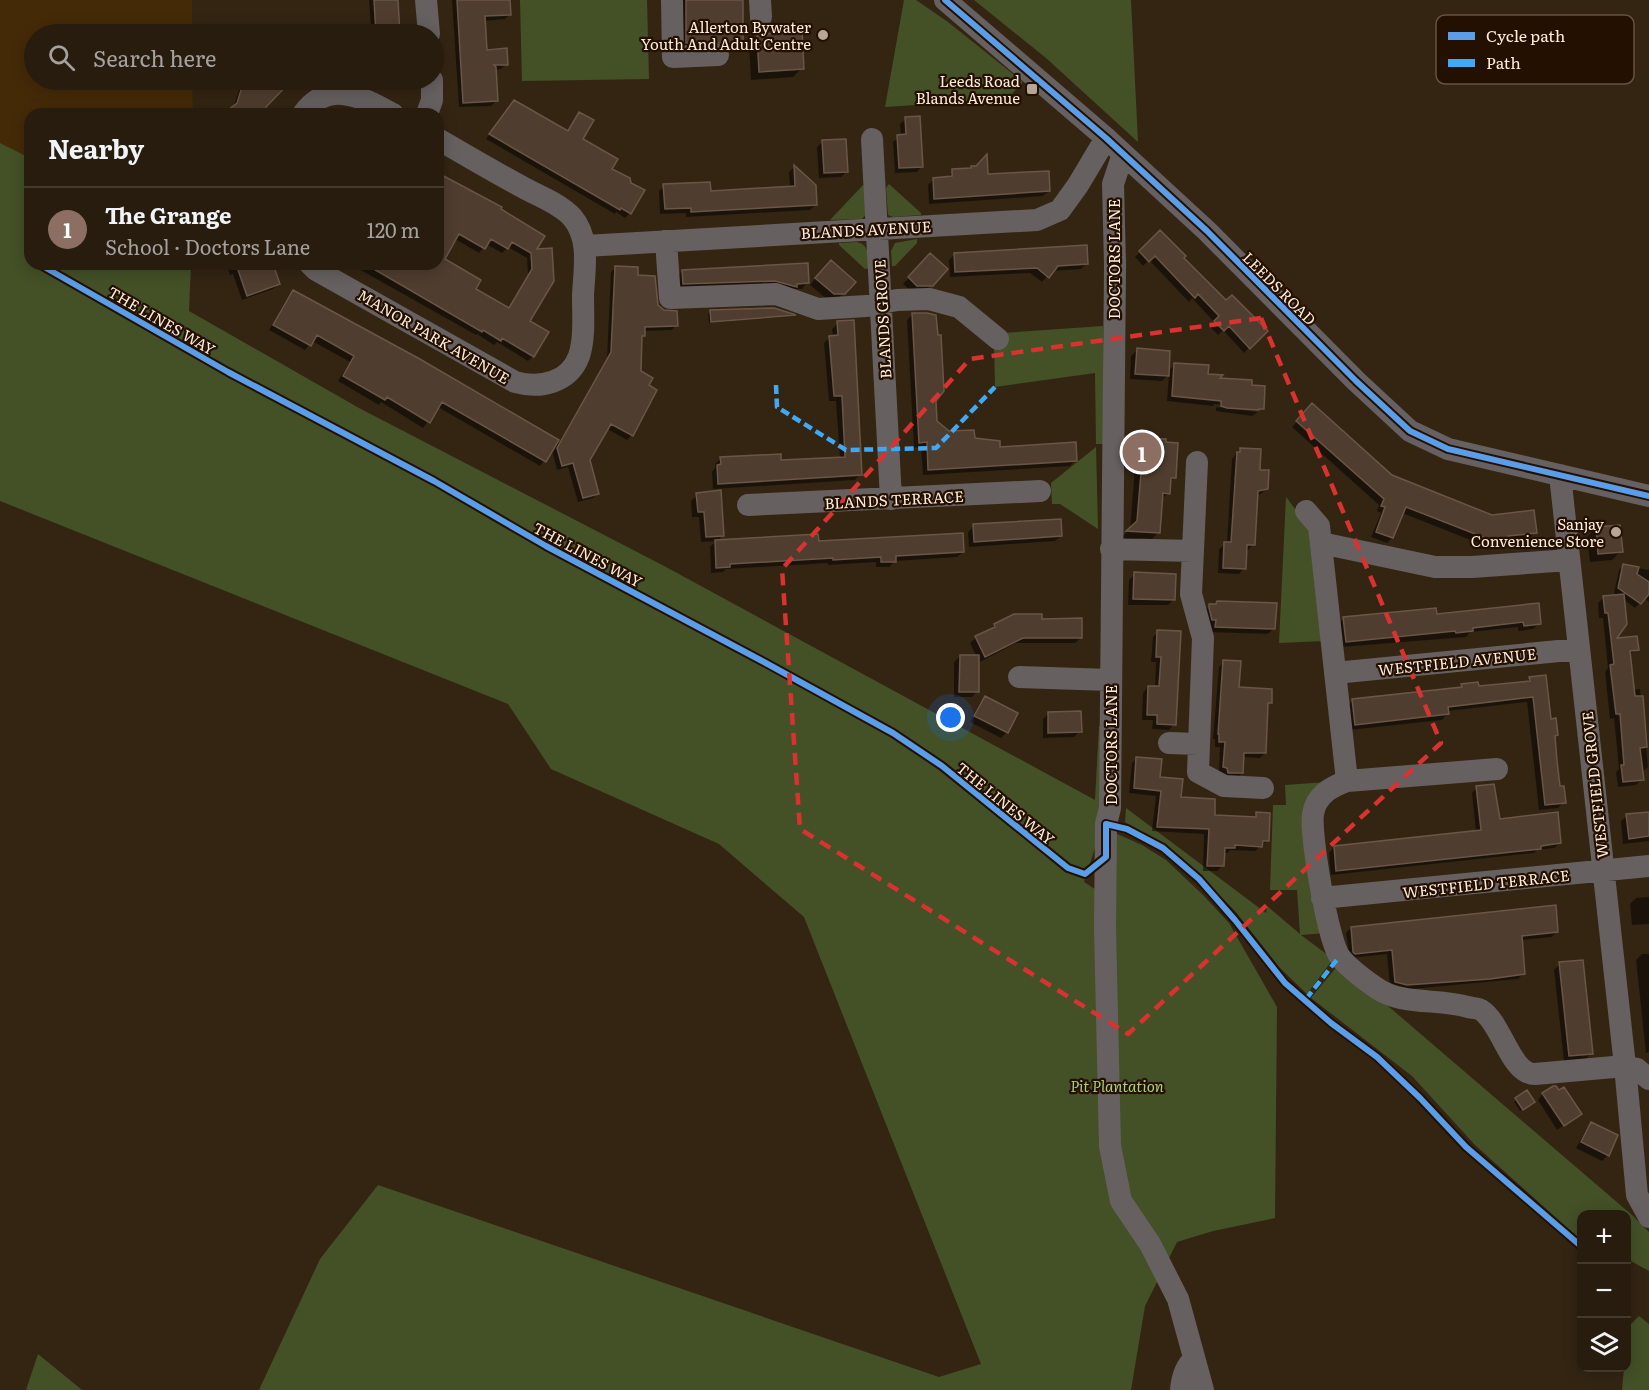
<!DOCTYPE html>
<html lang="en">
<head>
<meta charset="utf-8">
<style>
	:root { --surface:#271c0e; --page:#2f2517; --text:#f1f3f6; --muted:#a4a19e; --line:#433a2e; --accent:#1a73e8 }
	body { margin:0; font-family:Literata,serif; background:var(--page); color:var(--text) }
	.controls { position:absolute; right:18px; bottom:18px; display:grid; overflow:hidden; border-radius:12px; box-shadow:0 3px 15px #0003 }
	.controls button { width:54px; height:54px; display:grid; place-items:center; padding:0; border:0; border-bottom:2px solid var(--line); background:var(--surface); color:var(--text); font:30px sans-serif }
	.you { position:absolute; left:951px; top:718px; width:21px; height:21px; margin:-15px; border:4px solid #fff; border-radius:50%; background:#1a73e8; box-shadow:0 0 0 9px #1a73e833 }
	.badge { display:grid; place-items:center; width:39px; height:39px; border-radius:50%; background:var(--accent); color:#fff; font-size:20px; font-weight:700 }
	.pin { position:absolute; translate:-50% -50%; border:3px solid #fff; box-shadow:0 2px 6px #0006 }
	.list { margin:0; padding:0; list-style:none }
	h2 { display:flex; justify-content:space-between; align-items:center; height:78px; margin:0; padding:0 24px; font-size:26px }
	h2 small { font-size:20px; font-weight:400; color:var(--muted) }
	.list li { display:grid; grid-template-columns:39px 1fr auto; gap:18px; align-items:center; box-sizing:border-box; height:84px; padding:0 24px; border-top:2px solid var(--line) }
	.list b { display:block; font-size:22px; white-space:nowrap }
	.list p { margin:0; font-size:20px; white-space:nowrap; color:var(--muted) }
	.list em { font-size:20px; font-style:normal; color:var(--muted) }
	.icon { flex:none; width:33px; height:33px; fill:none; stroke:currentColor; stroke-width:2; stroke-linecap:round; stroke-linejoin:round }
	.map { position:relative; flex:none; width:1649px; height:1390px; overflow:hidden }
	.search { position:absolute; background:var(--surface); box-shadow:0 3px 15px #0003; left:24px; top:24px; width:420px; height:66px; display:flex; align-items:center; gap:15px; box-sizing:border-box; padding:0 21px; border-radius:33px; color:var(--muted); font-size:22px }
	.panel { position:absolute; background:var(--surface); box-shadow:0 3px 15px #0003; left:24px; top:108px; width:420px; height:162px; border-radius:18px }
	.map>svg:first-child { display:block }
	.built { fill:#452a08 }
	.green { fill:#445127 }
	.shadow { fill:#0007 }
	.building { fill:#4f3d2f; stroke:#6a5647; stroke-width:1.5; fill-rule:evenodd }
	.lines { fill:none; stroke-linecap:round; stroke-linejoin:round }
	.minor { stroke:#676061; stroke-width:22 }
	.quiet { stroke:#3fa9f5; stroke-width:4.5; stroke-dasharray:9 4.5; stroke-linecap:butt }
	.cycleway-casing { stroke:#241000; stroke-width:10 }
	.cycleway { stroke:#5a9eea; stroke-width:6 }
	.marked { fill:none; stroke:#d83231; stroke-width:4.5; stroke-dasharray:12 8; stroke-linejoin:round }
	.poi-dot { fill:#b7a695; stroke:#241000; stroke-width:2 }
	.labels { text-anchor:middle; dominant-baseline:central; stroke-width:4.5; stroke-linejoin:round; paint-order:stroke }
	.poi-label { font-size:15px; fill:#fdecdb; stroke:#241000; text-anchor:end }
	.street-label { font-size:15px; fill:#fdecdb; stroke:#241000 }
	.park-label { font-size:15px; font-style:italic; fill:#abce76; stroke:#241000 }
	.key { fill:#241000; stroke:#655242; stroke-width:1.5 }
	.key-label { font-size:16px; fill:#fdecdb }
</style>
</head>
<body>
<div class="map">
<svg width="1649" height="1390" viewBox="0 0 1649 1390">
	<rect width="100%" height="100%" fill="#342513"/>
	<path class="built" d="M0 0H192V34H34V80H192L193 114H30V158L0 143Z"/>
	<path class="green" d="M520 0H647L649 79 522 81Z
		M904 0H916L948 22 1023 82 1007 99 885 107Z
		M974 0H1131L1138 142 1046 58Z
		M0 143 30 158V264H191L189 311 359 408 666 567 1095 800 1099 726 1107 729 1103 823 1084 882 1101 893 1115 833 1142 845 1166 860 1203 895 1229 923 1277 1007 1275 1218 1213 1231 1177 1242 1145 1306 1131 1390H259L320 1259 378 1185 939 1377 981 1364 804 917 719 844 551 769 508 704 0 501Z
		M889 184 921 213V215L893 217 888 215 886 188Z
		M863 185 866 187 867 213 862 219 830 220Z
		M917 239V243L895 266H892L891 251 895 243Z
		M857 242C870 245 868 257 870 268L865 269 839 245V243Z
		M1103 326 1104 444H1096L1095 373 995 387 994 343 1002 333Z
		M1096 447 1098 529 1060 504H1052L1051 483Z
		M1286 497 1312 531 1324 641 1279 643Z
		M1327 782 1314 793 1326 933 1301 935 1333 959 1307 994 1280 968 1235 911 1203 879 1163 845 1125 822 1126 808 1266 913 1267 906 1300 934 1297 890H1270L1273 805H1286L1285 785Z
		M1339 964 1632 1215 1649 1232V1271L1627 1259 1626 1214H1582L1581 1240 1475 1145 1412 1076 1311 998Z
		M1639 1316 1649 1324V1390H1622L1624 1368H1626L1627 1328Z
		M38 1354 82 1390H26Z"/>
	<path class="shadow" d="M369 0H397L399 34H350L355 28 371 27Z
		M452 0H509L510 14 505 19 484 21 485 51 506 64 501 69 495 70 497 100 491 106 459 107Z
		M674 0H742V42L733 51H678Z
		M758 36 802 68 793 77 751 80 749 45Z
		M248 80H290L264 107V114H228L233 108 239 90Z
		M510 106 567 132 579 114 581 140 610 170 630 213 625 218 616 212 615 214 486 139Z
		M906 119 922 166 917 172 895 173 893 142 901 136 900 124Z
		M823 141 847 171 841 177 819 178 817 147Z
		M794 167 814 185 815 205 810 210 686 217V213L660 214 659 191 664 186 709 192 790 188 789 172Z
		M953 171 986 176 1049 191 1043 196 929 204 928 185 934 179 947 178Z
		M438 175 499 210 534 251 528 321 533 356 528 361 497 342 494 345 477 334 476 335 350 264H429L508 309 528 275 527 258 508 247 502 253 486 244 479 253 455 239 438 243Z
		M1160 232 1182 258 1226 302 1266 331 1244 353 1223 330 1218 335 1210 327 1214 322 1192 298 1189 302 1149 260 1143 266 1135 257Z
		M954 255 1086 264 1081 269 1052 271 1042 282 1030 273 950 277 949 260Z
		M924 261 946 270 925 291H911L903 284Z
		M226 264H271L278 284 273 289 242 300 233 274 230 275Z
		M615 268 636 276 657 306 676 325 672 330 643 331V336L640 339 639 372 647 386 655 390 631 436 627 440 607 429 588 460 598 493 593 498 578 502 568 467 557 470 552 450 540 466 438 407 423 428 381 402 379 405 338 381 350 362 312 341 305 350 269 330 288 297 293 292 417 359 560 442 607 358 611 272Z
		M825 268 844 293 838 299 828 300 810 285Z
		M682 271 807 283 802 289H677L676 277Z
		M774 309 793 316 709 323 708 314 711 311Z
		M912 315 935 421 948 433 999 448 1075 460 1070 466 923 475 921 447 914 448 907 320Z
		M838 323 860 474 855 480 713 489 712 472 715 468V464L721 458 780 462 840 459 836 401H829L824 343 830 337H833L832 329Z
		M1137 350 1167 372 1175 365 1217 379 1250 387 1262 408 1259 411V409L1214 404 1213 406 1167 401 1169 374 1162 381 1130 379 1131 356Z
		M1312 405 1392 477 1535 532 1530 538 1507 540 1501 547 1477 549 1478 543 1402 513 1392 538 1387 543 1371 537 1381 513 1377 511 1379 505 1292 427Z
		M1216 407 1258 412 1252 416 1216 411Z
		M1143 439 1175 477 1169 483 1168 493 1161 500 1159 532 1151 540 1121 538 1130 529 1135 468H1123L1124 449 1132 441 1140 442Z
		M1240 449 1258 471 1266 489 1261 494 1256 495 1253 545 1248 550H1245L1244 568 1239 574 1218 573 1219 549 1227 543 1232 459Z
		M697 495 722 536 717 541 963 552 957 557 895 561 889 567H876V562L828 565V563L726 569 723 572 711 573 710 547 716 541 701 542 699 517H692L691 501Z
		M974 526 1061 536 1055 541 969 547 968 532Z
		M1596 528 1621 551 1612 560 1590 562 1587 537Z
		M1624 565 1648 570 1649 569V602L1644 598 1635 608 1623 599 1614 640 1637 649 1629 655 1633 690 1640 689 1648 767 1641 773 1642 779 1636 785 1618 787 1616 772 1619 769 1614 718 1610 719 1605 672 1608 668 1603 618H1599L1598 603 1603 598 1618 596 1614 593 1619 570Z
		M1135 574 1173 600 1168 605H1128L1129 580Z
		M1217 602 1274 628 1268 634 1210 632 1204 611 1210 605 1214 606Z
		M1537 605 1539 624 1533 629 1518 631V627L1470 632 1466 637 1341 647 1338 624 1344 618 1436 616Z
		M1040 621 1081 638 1075 643H1016L978 663 977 691 972 697H954V662L960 656 977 657 970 643 976 638 989 631 995 625Z
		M1158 632 1174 724 1169 730 1152 729 1153 720H1142L1143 693 1148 687 1155 688 1156 662H1151L1153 637Z
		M1224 662 1238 689 1270 703 1267 706 1265 753 1260 758 1243 757 1242 773 1237 778 1223 777 1219 772 1220 747H1215V739H1213L1219 667Z
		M1530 678 1557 735 1553 738 1559 788 1564 802 1558 808 1539 810 1527 702 1447 711V714L1442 720 1349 730 1347 706 1352 701 1458 689 1462 686 1478 688 1526 682Z
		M985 698 1007 732 1001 738 970 722 979 704Z
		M1049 713 1080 731 1074 737 1043 738V719Z
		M1137 758 1180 799 1213 816 1252 818 1257 814 1268 840 1255 851 1230 850 1228 853H1223L1222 866 1217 871H1203L1204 834 1152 831 1156 796 1129 793 1132 763Z
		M1477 788 1498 821 1560 843 1554 848 1537 850 1534 853 1331 875 1329 853 1334 847 1476 832 1472 793Z
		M1649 813V841L1623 844 1621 821 1627 816Z
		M1649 897V924L1632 925 1630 904 1636 898Z
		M1351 928 1557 931 1552 937 1521 940 1523 974 1518 979 1401 990 1390 987 1387 954 1350 958 1346 933Z
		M1642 954H1649V1052L1646 1053 1636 960Z
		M1560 964 1591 1053 1586 1059 1564 1061 1554 970Z
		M1543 1094 1580 1114 1557 1130 1538 1100Z
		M1516 1100 1530 1104 1520 1111 1514 1102Z
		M1591 1124 1608 1155 1602 1161 1576 1148 1586 1130Z"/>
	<path class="building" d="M374 0H398L400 34H376Z
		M457 0H510L511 15 485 16 487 50 507 48 508 65H494L496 67 498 101 463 103Z
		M686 0H743V43H686Z
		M802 32 804 69 759 72 757 34Z
		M244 80H292L266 107 265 114H223L237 103Z
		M514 100 568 131 579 112 594 120 583 139 618 159 612 169 630 178 631 183 645 190 631 214 621 208 620 210 489 134Z
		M920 116 923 167 899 168 897 135 906 134 905 117Z
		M846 139 848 172 824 173 822 140Z
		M987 154 988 174 1049 171 1050 191 934 199 933 178 952 176V169L971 168V166H976Z
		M794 165 816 185 817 205 691 212V208L665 209 663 184 710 182 711 191 795 186Z
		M438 173 502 207 501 209 545 236 537 249 552 248 554 281 530 321 549 332 534 357 502 338 501 341 483 330 482 332 365 264H438ZM459 234 485 249 491 239 508 249 512 242 531 253 532 269 509 308 476 289 481 280 445 259Z
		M1160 230 1186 256 1184 258 1226 300 1232 295 1268 331 1250 349 1229 326 1224 331 1214 321 1219 316 1198 294 1195 298 1155 256 1149 262 1139 251Z
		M1087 245 1088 264 1058 266 1049 278 1037 268 955 272 954 253Z
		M930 253 948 269 933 286H917L908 277Z
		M831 260 856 282 845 294H834L815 278Z
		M808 263 809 283 797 284V287L775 281 683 284 682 270Z
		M236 264H273L280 284 247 296Z
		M615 266 638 267V275L655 276 658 305 664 310 677 311 678 326 645 327V336H642L641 371 653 378 649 385 657 390 633 436 611 424 590 460 599 494 583 498 573 463 562 466 557 448 611 352Z
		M293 290 418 358 559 440 546 462 442 402 430 423 387 397 385 400 343 376 354 356 317 335 311 346 273 325Z
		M774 308 796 315 711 322 710 310Z
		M912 313H927L936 315 938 335H941L944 391 936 401 937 421 949 431 974 430 975 438 1000 441V447L1076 442 1077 461 928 470 927 442 919 443Z
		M854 320 862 475 718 484 717 465 721 464 720 457 781 454V460L845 457 842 396H834L829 336 838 335 837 321Z
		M1137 348 1170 351 1169 376 1135 374Z
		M1174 363 1209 365 1208 374 1223 375 1220 378 1252 380V385L1265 386 1264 409H1259V410L1227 408 1221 406V401L1172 396Z
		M1312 403 1392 475 1492 515 1534 510 1537 533 1508 536 1509 542 1482 545 1483 537 1406 507 1393 538 1376 532 1385 507 1381 506 1384 499 1296 421Z
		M1142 438 1166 439V442L1178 443 1176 478H1171L1170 494 1163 493 1160 533 1126 531 1137 521 1142 461 1130 460 1131 440 1142 441Z
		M1240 448 1261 449 1260 470H1269L1268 489 1258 491 1255 545H1247L1246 569 1223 568 1224 542H1231L1237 452H1240Z
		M721 490 724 536 706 537 704 512H698L696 493Z
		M1061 519 1062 536 974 542 973 524Z
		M1620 525 1623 552 1598 554 1596 527Z
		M963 533 964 552 896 556V562H881V557L833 560V558L730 564V567L716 568 715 540 818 534 819 541Z
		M1623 564 1639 567 1637 574 1649 582V594L1641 604 1618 588Z
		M1134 572 1176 574 1175 600 1133 599Z
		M1624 594 1627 624 1617 638 1637 636 1639 650 1630 651 1635 696H1643L1647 747 1640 748 1644 780 1623 782 1621 765H1624L1620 714H1616L1610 665 1614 664 1608 613H1605L1603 596Z
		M1217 601 1277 603 1275 629 1215 627 1216 620H1212L1209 608V604H1216Z
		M1539 603 1541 624 1524 626 1523 622 1473 628V631L1456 633 1455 631 1346 642 1343 617 1436 608 1437 614Z
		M1014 614H1042V619L1082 618V638H1023L985 657 975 636 995 627 994 624Z
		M1157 630 1181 631 1176 725 1157 724V715H1147L1148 686H1159L1161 657H1156Z
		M960 655H979V692H959Z
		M1223 660 1241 661 1239 687 1272 689V703H1268L1266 753H1244L1243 773H1228L1227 768 1223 767 1225 742H1219V734H1218Z
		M1546 675 1551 719 1556 718 1558 735 1555 736 1557 761 1560 786H1564L1566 803 1545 805 1533 697 1448 707 1449 714 1355 725 1352 699 1462 687 1461 684 1478 682 1479 686 1530 681 1529 677Z
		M985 696 1018 713 1008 733 974 716Z
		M1081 711 1082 732 1048 733V712Z
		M1136 757 1162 759 1160 777 1183 779 1181 797 1215 799V815L1256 817V812L1270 813 1269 841H1263L1262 847 1235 845V848H1225L1224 866H1207L1209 829 1157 827 1161 791 1134 788Z
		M1494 784 1500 819 1558 812 1561 843 1541 846V849L1336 871 1334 846 1481 830 1476 786Z
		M1649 812V836L1629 839 1626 814Z
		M1556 905 1558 932 1522 936 1525 974 1490 979 1407 985 1395 982 1392 950 1355 954 1353 952 1351 927Z
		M1583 960 1593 1054 1569 1056 1559 962Z
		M1553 1086H1556L1559 1090 1564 1087 1582 1114 1564 1126 1542 1093Z
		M1527 1090 1535 1102 1523 1110 1515 1098Z
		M1591 1122 1618 1135 1609 1156 1581 1142Z"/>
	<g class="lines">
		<path class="minor" d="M426 0 429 34
			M672 0 673 57 718 55
			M760 0 761 17
			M945 0 1106 138 1207 231 1356 381 1410 431 1448 449 1649 496
			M303 114C329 78 363 98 393 114
			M427 114 432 100V80
			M872 139 891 499
			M1123 154 1113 184 1115 265 1110 808 1106 824 1105 928 1110 1146 1121 1201 1150 1244 1178 1299 1203 1390
			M666 241 670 298 776 294 818 309 866 306 897 300 929 299 959 307 998 339
			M585 246 1037 220 1060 210 1078 185 1106 138
			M310 264 316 270 515 382C540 389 569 383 579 356 585 338 583 315 583 296 584 270 591 239 572 217 560 204 541 197 526 189 496 173 467 156 438 139
			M1197 462 1191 594 1203 638 1198 772 1224 786 1263 788
			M1560 475 1625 1066 1637 1069 1649 1079
			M748 505 1040 491
			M1306 511 1319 526 1347 781
			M1321 543 1435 567H1472L1569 560
			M1111 549 1193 551
			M1335 673 1579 649
			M1019 677 1110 680
			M1169 743 1198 744
			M1497 769 1347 781C1331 787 1316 795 1313 814 1310 834 1328 942 1340 957 1347 966 1365 980 1375 987 1401 1006 1438 998 1468 1007 1472 1008 1478 1008 1481 1010 1502 1023 1510 1074 1535 1074L1625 1066 1637 1195 1649 1217
			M1322 898 1649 866
			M1181 1390C1182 1378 1185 1367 1194 1359"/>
		<path class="quiet" d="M776 385 777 407 846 450 936 448 995 387
			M1306 999 1339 957"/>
		<g class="cycleway-casing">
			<path id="cycleway" d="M945 0 1106 138 1207 231 1356 381 1410 431 1448 449 1649 496
				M39 264 228 372 434 481 546 546 764 662 893 733 942 766 1068 868 1085 874 1106 857V824L1127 829 1163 848 1199 879 1235 920 1285 983 1331 1023 1377 1057 1420 1098 1466 1147 1582 1247"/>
		</g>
		<use href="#cycleway" class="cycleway"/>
	</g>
	<path class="marked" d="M1261 318 1441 743 1128 1034 800 829 782 569 970 359Z"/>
	<g class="poi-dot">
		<circle cx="823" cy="35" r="6"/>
		<rect x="1026" y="83" width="12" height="12" rx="3"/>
		<circle cx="1616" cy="532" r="6"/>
	</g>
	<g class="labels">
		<g class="poi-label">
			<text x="811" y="26">Allerton Bywater<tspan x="811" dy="17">Youth And Adult Centre</tspan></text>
			<text x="1020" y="80">Leeds Road<tspan x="1020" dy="17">Blands Avenue</tspan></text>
			<text x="1604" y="523">Sanjay<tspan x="1604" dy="17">Convenience Store</tspan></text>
		</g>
		<g class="street-label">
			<text transform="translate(866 229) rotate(-3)">BLANDS AVENUE</text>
			<text transform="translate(1113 259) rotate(-90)">DOCTORS LANE</text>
			<text transform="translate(1280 288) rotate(45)">LEEDS ROAD</text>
			<text transform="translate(882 319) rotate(-93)">BLANDS GROVE</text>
			<text transform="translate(162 320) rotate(30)">THE LINES WAY</text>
			<text transform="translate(434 336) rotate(30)">MANOR PARK AVENUE</text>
			<text transform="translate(894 499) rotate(-3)">BLANDS TERRACE</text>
			<text transform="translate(588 554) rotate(28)">THE LINES WAY</text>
			<text transform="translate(1457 661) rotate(-6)">WESTFIELD AVENUE</text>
			<text transform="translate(1110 745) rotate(-90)">DOCTORS LANE</text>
			<text transform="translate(1594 785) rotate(-96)">WESTFIELD GROVE</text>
			<text transform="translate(1006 803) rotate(39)">THE LINES WAY</text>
			<text transform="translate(1486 883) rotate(-6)">WESTFIELD TERRACE</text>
		</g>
		<g class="park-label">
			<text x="1117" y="1085">Pit Plantation</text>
		</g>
	</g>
	<rect x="1436" y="15" width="198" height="69" rx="9" class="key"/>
	<rect x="1448" y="32" width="27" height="8" fill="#5a9eea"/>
	<rect x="1448" y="59" width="27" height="8" fill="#3fa9f5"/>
	<g class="key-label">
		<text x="1486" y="42">Cycle path</text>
		<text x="1486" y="69">Path</text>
	</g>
</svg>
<div class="controls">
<button>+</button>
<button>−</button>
<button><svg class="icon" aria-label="layers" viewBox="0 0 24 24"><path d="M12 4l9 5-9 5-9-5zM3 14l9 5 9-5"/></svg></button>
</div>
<div class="you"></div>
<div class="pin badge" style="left:1142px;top:452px;background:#8d6e63">1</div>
<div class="search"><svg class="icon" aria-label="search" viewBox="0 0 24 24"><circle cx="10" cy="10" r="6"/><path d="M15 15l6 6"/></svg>Search here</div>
<section class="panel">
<h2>Nearby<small></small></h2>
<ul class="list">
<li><span class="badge" style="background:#8d6e63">1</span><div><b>The Grange</b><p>School · Doctors Lane</p></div><em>120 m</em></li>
</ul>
</section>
</div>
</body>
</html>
